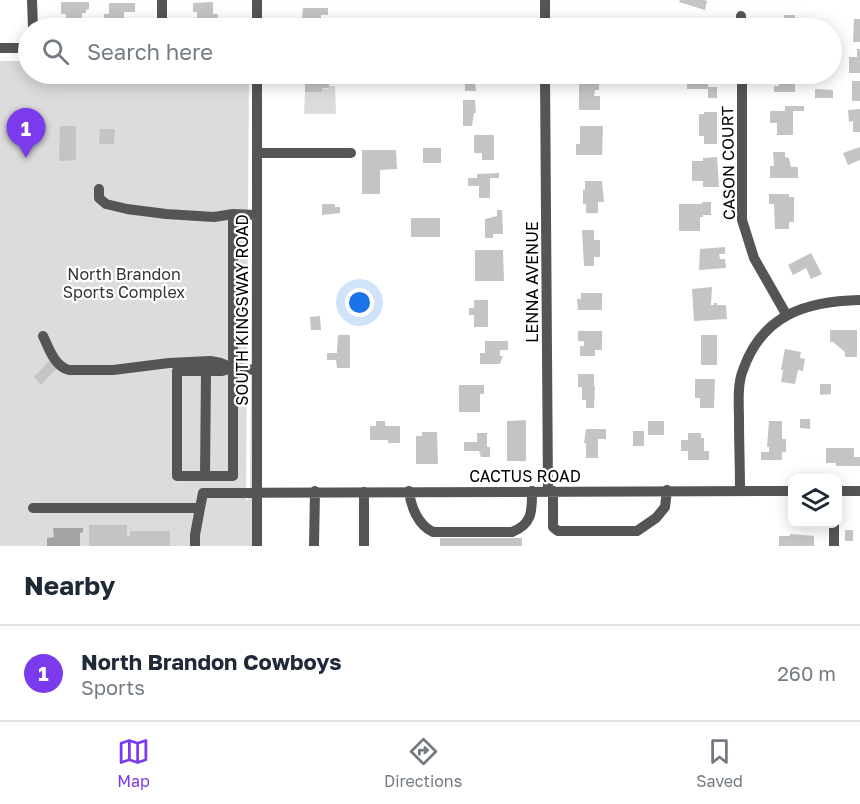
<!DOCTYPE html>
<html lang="en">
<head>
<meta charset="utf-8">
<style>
	:root { --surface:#fff; --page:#f2f2f3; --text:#1f2937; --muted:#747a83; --line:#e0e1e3; --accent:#7c3aed }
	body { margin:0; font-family:"Golos Text",sans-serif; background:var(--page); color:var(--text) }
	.controls { position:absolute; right:18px; bottom:18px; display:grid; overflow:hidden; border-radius:12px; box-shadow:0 3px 15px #0003 }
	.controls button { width:54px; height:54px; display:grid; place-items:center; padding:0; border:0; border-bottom:2px solid var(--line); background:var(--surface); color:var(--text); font:30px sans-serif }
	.you { position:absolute; left:360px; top:303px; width:21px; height:21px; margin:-15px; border:4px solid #fff; border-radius:50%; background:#1a73e8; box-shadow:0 0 0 9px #1a73e833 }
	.badge { display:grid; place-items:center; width:39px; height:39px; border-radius:50%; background:var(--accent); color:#fff; font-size:20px; font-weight:700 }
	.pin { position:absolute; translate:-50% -50px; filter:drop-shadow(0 2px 3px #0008) }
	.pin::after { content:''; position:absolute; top:32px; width:21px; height:18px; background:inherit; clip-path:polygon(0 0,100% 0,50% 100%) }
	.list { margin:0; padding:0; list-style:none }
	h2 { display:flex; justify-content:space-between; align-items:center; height:78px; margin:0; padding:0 24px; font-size:26px }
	h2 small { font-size:20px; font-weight:400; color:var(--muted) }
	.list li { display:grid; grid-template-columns:39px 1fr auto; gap:18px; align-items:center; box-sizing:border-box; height:96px; padding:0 24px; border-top:2px solid var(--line) }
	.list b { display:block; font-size:22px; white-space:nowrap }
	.list p { margin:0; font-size:20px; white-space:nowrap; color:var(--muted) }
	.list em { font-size:20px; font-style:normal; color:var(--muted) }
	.icon { flex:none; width:33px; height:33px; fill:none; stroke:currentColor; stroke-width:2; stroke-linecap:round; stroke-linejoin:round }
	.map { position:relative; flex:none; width:860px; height:546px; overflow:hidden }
	.search { position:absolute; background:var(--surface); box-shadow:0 3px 15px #0003; left:18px; right:18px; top:18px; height:66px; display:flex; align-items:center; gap:15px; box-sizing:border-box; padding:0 21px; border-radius:33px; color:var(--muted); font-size:22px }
	.sheet { height:174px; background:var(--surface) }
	nav { display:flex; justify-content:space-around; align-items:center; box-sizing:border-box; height:84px; border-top:2px solid var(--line); background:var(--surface); font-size:16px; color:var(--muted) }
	nav a { display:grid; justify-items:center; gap:3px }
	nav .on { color:var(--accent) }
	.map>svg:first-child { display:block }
	.green { fill:#dcdcdc }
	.water { fill:#a3a3a3 }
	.building { fill:#c4c4c4 }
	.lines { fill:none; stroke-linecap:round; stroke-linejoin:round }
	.minor { stroke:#555; stroke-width:10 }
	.labels { text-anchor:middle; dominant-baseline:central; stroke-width:4.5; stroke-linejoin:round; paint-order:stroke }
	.street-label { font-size:16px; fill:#000; stroke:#fff }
	.park-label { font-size:16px; fill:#333; stroke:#fff }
</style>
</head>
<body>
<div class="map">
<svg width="860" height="546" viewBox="0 0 860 546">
	<rect width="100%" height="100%" fill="#fff"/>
	<path class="green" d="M0 61H28V74H249L246 496V501L250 496 252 208 253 546H0Z
		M329 86H335L336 114H304L305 92H322V88L328 89Z"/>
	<path class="water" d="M53 528H83V532L80 533V546H47V538L54 537Z"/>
	<path class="building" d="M680 0H704L707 1 705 10 679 2Z
		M61 2H89V9L86 10V13H82V24H66V14H61Z
		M213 2V14H218V19H213V23H197V12H193V3Z
		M109 3H135V12H124V24H109V20H104V14H109Z
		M303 8H328V15H321V28H301Z
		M784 15H795V28H775V26L784 25Z
		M854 19H860V42H853Z
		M857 49H860V73H849V57H857Z
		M305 74H322V78H329V88H322V92H305Z
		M459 74H474L476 91H465V79H459Z
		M779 74H795V92H774V86H779V82H776V79H779Z
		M687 77H709L708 87H717V98H708V89H687Z
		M579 81H599V90H595L594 96H600V110H579Z
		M852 81H860V101H852Z
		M815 89 833 90V98H815Z
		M463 100H475L476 113H474L472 126H463Z
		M785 106H804V111H793V135H777V123H770V111H785Z
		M860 109V132H853V121L849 122 848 110Z
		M704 112H717V144H704V136H699V114H704Z
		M60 126H76V160L59 161Z
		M580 126H603L602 155H576V144H580Z
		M100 129H115L114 144H99Z
		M474 135H494V160H482V153H474Z
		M860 147V160L848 165 843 153Z
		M423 148H441V163H423Z
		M362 150H396L397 169 380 170V194H362Z
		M773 152H785V157L789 158 791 167H798V178H770V166H774Z
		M717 157 719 187H703V181H692V161H703V158Z
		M499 173V178H490V198H479V186H468V178H477V174Z
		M585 181H602L604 202H598V213H586V204H583V190H585Z
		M769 194H789V197H794V222H789V229H775L774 204H769Z
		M702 202H711V215H703V217H700V231H679V204H702Z
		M322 204H335V207H340V213L322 215Z
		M497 210H502L503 234H493V238H485V219L497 216Z
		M411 218H440V237H411Z
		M582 230H594V240H600V257H594V266H584Z
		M725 247V254H719L720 259H725L726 268 699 270 700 249Z
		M475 250H503L504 281H475Z
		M811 253 822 274 811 279 806 268 793 275 788 265Z
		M712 287 711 305H714V303H717V305H726L727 319 694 321 692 289Z
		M581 293H602V310H578L577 299H581Z
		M474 300H488V327H474V315H469V308H474Z
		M320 316 321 330H311L310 317Z
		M830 330H857V357H845V352L833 342H830Z
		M578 331H602V350H595V356H580V346H584V341H578Z
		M338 335H350V368H337L336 360H327V353H337Z
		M701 335H717V365H701Z
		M485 341H508V350H500V356H503L500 364H480V353H485Z
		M785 349 801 352 800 358 805 359 803 371 798 370 795 384 781 382 783 370H781Z
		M49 361 57 368 41 385 34 377Z
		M578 374H594V386H595L594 408H586V400H582V387H578Z
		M695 379H715L714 408H700V398H695Z
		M820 384H831V394L820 395Z
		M459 385H484V394H480V412H459Z
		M800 419H810V429L800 428Z
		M526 420V461H507V421Z
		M376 421H385V426H400V443H388V440H370V426H376Z
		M648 421H664V435H648Z
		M769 421H782V439H786V452H782V460H761V452H769V447H767Z
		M586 429H606V439H598V458H586V443H584Z
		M633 431H644V446H633Z
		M422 432H437L438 464H416V436H422Z
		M477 433H487V447H490V457H481L479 451H464V442H477Z
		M688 433H701V438H704V451H709V460H688V451H681V440H688Z
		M826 448H854V457H860V466H836V463H826Z
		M89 525H127V536H130V531H170V546H89Z
		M845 530H853V541H845Z
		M790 534 814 536V546H779V536H790Z
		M440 538H522V546H440Z"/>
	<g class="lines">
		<path class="minor" d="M32 0 33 28
			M162 0V28
			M545 0V28
			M741 16V28
			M257 28V0
			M0 48H28
			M257 74V546
			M545 74 548 491
			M742 74V220L754 258 786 314
			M257 153H351
			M99 189V198L106 204 127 209 166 214 214 217 233 214
			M43 336C49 348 54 366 69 370H113L169 363 210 361 221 363 233 368 257 370
			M233 368 222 371H177V476H233V214L257 215
			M205 476 206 371
			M740 490C740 467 739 444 739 420 739 404 737 385 743 370 762 315 806 301 860 300
			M409 491C411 507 418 525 433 532H512C533 524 532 510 532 491
			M553 491V527L558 531H637L656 518 665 507 667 490
			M838 491H860
			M364 492V546
			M33 508H200L203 493 792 491
			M834 524V546
			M195 546V535L200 508
			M314 546 315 491"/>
	</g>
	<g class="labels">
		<g class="street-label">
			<text transform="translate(728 163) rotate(-91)">CASON COURT</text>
			<text transform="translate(532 282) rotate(-90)">LENNA AVENUE</text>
			<text transform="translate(242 310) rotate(-90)">SOUTH KINGSWAY ROAD</text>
			<text x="525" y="476">CACTUS ROAD</text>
		</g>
		<g class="park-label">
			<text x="124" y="274">North Brandon<tspan x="124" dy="18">Sports Complex</tspan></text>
		</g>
	</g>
</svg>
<div class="controls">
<button><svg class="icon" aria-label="layers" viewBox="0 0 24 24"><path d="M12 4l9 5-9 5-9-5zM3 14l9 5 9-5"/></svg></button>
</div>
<div class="you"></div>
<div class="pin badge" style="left:26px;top:158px">1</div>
<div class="search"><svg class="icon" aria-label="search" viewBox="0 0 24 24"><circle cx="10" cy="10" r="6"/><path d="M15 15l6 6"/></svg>Search here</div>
</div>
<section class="sheet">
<h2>Nearby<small></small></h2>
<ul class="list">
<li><span class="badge">1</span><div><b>North Brandon Cowboys</b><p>Sports</p></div><em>260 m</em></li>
</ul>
</section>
<nav>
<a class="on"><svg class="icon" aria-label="map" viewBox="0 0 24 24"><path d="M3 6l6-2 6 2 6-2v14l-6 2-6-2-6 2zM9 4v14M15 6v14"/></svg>Map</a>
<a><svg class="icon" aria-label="directions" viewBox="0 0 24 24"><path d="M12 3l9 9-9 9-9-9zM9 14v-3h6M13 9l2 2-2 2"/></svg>Directions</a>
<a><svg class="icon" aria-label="saved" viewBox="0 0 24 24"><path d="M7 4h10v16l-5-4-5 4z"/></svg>Saved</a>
</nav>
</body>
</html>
